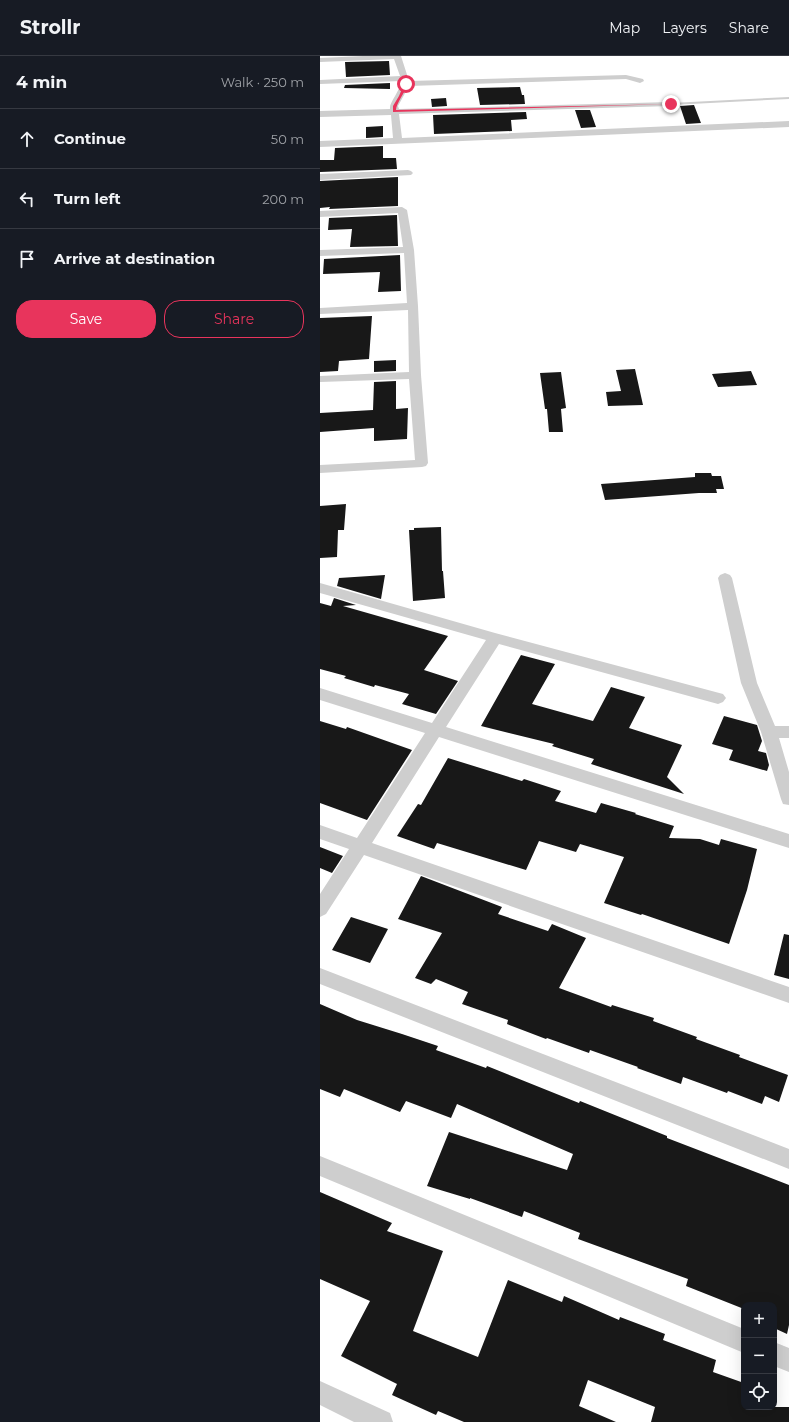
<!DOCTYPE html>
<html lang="en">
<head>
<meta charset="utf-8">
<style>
	:root { --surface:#171b24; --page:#20242c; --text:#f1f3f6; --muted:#9ea1a6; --line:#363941; --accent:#e8345c }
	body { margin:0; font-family:Montserrat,sans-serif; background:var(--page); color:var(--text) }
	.controls { position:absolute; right:12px; bottom:12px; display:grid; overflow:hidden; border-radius:8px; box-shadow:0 4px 16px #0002 }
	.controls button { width:36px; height:36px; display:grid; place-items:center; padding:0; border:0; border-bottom:1px solid var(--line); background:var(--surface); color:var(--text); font:20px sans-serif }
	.stop { position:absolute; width:12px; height:12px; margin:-9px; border:3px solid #e8345c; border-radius:50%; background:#fff }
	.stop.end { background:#e8345c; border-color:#fff; box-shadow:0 1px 4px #0008 }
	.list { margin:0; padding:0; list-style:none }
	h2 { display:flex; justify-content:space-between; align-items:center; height:52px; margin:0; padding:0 16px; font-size:17px }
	h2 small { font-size:13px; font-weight:400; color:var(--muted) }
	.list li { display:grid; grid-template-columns:26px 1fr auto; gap:12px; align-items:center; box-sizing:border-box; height:60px; padding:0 16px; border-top:1px solid var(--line) }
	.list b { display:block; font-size:15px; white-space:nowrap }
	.list em { font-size:13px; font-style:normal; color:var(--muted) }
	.actions { display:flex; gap:8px; padding:12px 16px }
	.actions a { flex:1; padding:9px 0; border:1px solid var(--accent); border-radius:16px; text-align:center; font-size:14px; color:var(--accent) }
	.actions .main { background:var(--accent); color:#fff }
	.icon { flex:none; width:22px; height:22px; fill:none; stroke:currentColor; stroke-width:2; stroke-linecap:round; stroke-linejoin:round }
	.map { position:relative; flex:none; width:469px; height:1366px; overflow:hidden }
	header { display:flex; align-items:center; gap:24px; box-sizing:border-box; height:56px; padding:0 20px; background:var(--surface); border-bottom:1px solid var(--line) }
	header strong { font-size:19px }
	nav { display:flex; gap:22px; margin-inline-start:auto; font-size:14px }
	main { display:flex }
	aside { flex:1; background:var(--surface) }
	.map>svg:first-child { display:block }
	.building { fill:#181818 }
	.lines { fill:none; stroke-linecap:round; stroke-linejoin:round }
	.lane { fill:#cecece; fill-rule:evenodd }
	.street { fill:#cecece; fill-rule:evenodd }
	.route { fill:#e8345c }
</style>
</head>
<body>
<header>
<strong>Strollr</strong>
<nav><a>Map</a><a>Layers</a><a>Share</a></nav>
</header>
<main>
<aside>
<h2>4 min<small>Walk · 250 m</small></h2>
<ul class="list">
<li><svg class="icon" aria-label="ahead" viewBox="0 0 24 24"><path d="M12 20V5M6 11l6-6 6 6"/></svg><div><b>Continue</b></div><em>50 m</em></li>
<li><svg class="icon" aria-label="left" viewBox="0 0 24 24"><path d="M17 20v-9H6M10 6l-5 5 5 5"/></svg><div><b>Turn left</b></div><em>200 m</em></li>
<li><svg class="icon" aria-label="arrive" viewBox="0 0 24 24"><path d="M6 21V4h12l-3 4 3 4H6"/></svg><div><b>Arrive at destination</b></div></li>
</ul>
<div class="actions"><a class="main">Save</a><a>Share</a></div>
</aside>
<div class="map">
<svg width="469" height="1366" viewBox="0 0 469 1366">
	<rect width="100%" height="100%" fill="#fff"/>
	<path class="building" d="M69 5 70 19 26 21 25 6Z
		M70 27V33L24 32 25 29Z
		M200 31 202 39H204L205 48 160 49 157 32Z
		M126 42 127 50 112 51 111 43Z
		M374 49 381 67 366 68 360 50Z
		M255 54H270L276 71 261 72Z
		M206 56 207 63 191 64 192 75 114 78 113 59Z
		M63 70V81L46 82V71Z
		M63 90V102H76L77 113 0 116V104H14L15 92Z
		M78 121V150L9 153 10 151 0 152V125Z
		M77 159 78 190 30 191 32 173 8 174 9 162Z
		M80 199 81 235 58 236 60 216 3 218 4 203Z
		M52 260 49 303 19 305 18 315 0 316V262Z
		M76 304V315L54 316V305Z
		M315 313 323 349 288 350 286 336 301 335 296 314Z
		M431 315 437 329 398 331 392 318Z
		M241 316 246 352 241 353 243 376H229L227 353H225L220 317Z
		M76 325V353L88 352 87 383 54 385V372L0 376V357L53 354 54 326Z
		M375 417H391L392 420H401L404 433H396L397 437H379L285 444 281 428 375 421Z
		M26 448 24 474H18L17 501 0 502V450Z
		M121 471 122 515H123L125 542 93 545 89 474H94V472Z
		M65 519 61 543 17 530 19 522Z
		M14 542 36 549 23 550 128 580 104 614 138 625 116 658 82 648 89 638 55 629 54 631 24 622 26 620 0 613V547L11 550Z
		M201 599 235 608 212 648 273 665 291 631 325 641 309 672 362 689 347 721 364 738 271 708 274 703 232 690 234 688 161 670Z
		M404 660 437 669 442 685 438 695 446 697 449 709 447 715 409 704 413 694 392 688Z
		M0 665 26 673 27 671 92 694 47 764 0 747Z
		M128 702 202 725 204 723 241 735 235 745 276 757 281 747 316 757 315 758 354 770 349 782 380 783 399 789 401 783 437 793 427 834 409 888 322 858 321 859 284 847 304 801 260 788 256 796 219 785 206 814 117 787 114 793 77 780 98 748 101 749Z
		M0 791 23 800 12 817 0 812Z
		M101 820 182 851 178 858 228 875 232 868 266 882 239 932 291 951 292 949 334 962 333 965 377 981 376 983 420 999 419 1001 468 1019 459 1046 445 1040 442 1048 408 1035 407 1037 363 1021 361 1028 317 1012 318 1011 270 994 269 997 227 982 226 983 187 968 188 964 142 948 148 936 116 923 111 928 95 922 122 877 78 863Z
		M31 861 68 873 50 907 12 894Z
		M464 878 469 879V923L454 919Z
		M0 948 37 964 82 978 118 990 116 994 166 1012 167 1010 259 1047 260 1045 347 1080V1082L469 1129V1269L467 1278 454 1272V1249H424V1253L366 1230 368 1223 258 1183 260 1177 204 1155 202 1161 150 1142V1143L107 1130 129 1076 247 1114 253 1098 137 1048 131 1062 86 1045 80 1056 24 1033 20 1041 0 1033Z
		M0 1136 72 1167 67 1175 123 1195 93 1275 158 1301 188 1224 242 1246 244 1240 299 1264 300 1261 345 1278 343 1284 396 1304 393 1316 424 1327V1351H469V1366H331L335 1351 268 1324 259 1350 296 1366H144L118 1355 116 1359 72 1339 77 1328 21 1300 50 1245 0 1223Z"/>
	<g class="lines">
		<path class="lane" d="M469 41V43L351 49 349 48 351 47Z"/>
		<path class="street" d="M43 0H81L89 25 306 19 323 23 324 25 320 27 306 23 89 30 78 50 79 53 351 46 355 48 351 50 79 58 82 82 469 65V71L0 91V85L73 82 71 59 0 61V55L70 53C69 46 80 36 81 25L0 28V24L80 20 74 3 0 6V2Z
			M88 114 91 115 93 117 91 119 0 124V118Z
			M82 151 87 154 94 194 98 250 101 319 108 407 106 410 102 411 0 417V409L95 404 89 323 0 326V320L89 316 88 254 0 258V252L87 247 84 197 0 200V194L83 191 78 157 0 161V155Z
			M405 517 410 519 412 522 437 627 455 670H469V682H459L469 716V749L463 748 461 743 441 676 421 627 398 522 400 519Z
			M0 527 175 577 403 638 406 642 403 646 398 648 179 588 126 671 469 778V792L119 681 52 787 469 931V947L44 799 6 858 0 861V838L29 793 0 783V769L37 782 105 677 0 644V632L112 667 166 584 0 537Z
			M0 912 469 1093V1113L0 928Z
			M0 1100 424 1273V1297L0 1120Z
			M454 1286 469 1292V1316L454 1310Z
			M0 1325 70 1357 73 1366H34L0 1349Z"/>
	</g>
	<path class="route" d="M84 28H88C85 36 76 48 76 54L353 48 73 56V50L79 40Z"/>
</svg>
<div class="controls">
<button>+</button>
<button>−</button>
<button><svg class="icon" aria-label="locate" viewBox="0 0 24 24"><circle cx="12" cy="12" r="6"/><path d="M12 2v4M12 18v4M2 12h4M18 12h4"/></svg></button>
</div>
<div class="stop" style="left:86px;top:28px"></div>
<div class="stop end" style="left:351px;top:48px"></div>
</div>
</main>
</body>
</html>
